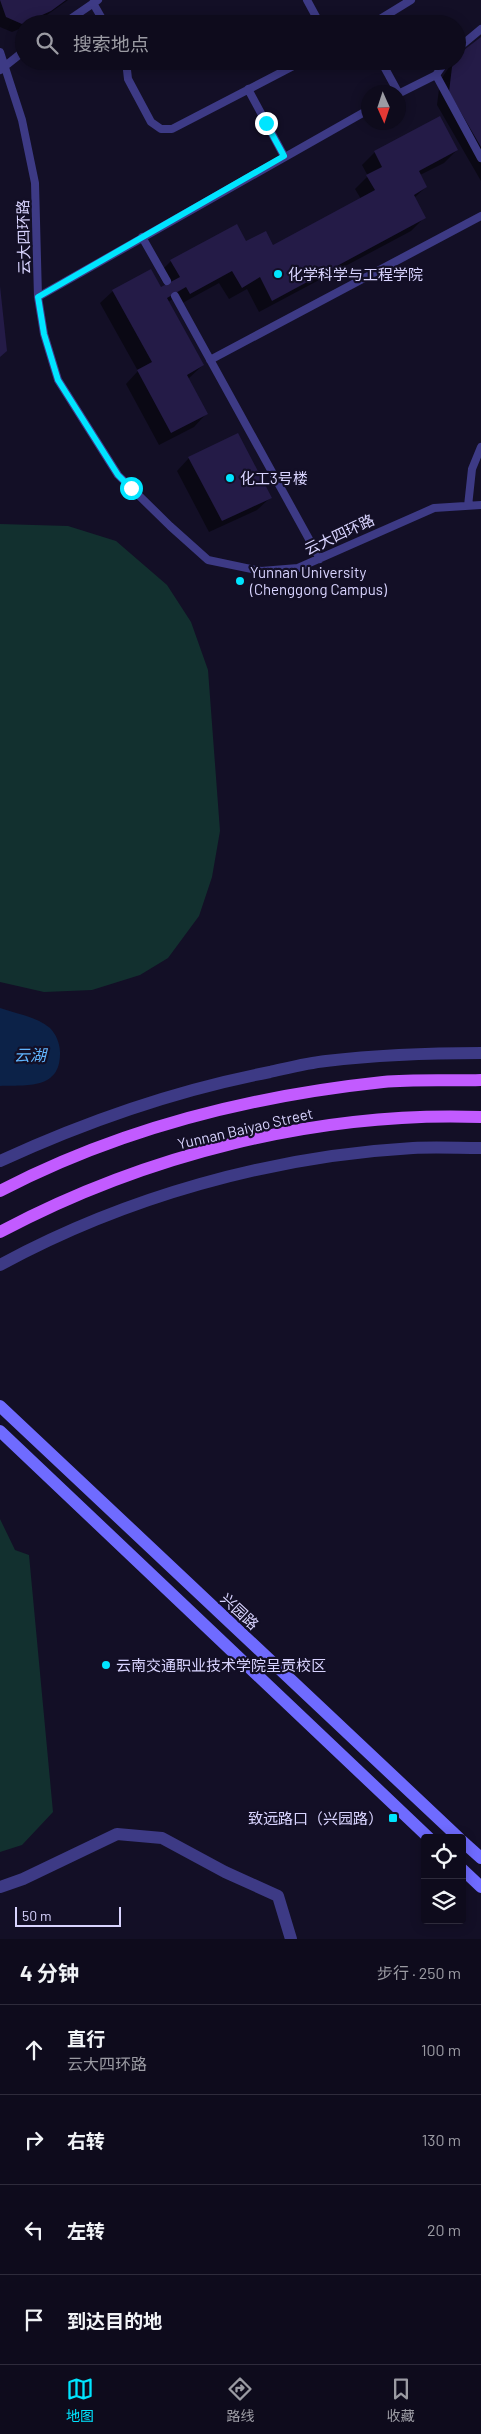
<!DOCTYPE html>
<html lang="zh">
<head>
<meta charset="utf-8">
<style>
	:root { --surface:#0e0b1c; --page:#1c1929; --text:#f1f3f6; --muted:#9b9ba3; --line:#2e2b3b; --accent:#00e5ff }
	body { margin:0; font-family:Barlow,"Noto Sans SC",sans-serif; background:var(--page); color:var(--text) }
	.controls { position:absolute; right:15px; bottom:15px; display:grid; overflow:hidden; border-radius:5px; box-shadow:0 2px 12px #0003 }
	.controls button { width:45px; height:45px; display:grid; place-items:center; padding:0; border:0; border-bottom:1px solid var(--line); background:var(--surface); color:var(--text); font:25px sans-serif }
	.compass { position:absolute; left:361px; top:85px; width:45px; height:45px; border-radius:50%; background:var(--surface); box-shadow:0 2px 12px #0003; rotate:177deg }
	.scale { position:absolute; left:15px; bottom:12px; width:106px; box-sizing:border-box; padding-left:5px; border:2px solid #d9d4ff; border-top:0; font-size:14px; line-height:18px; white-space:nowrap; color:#d9d4ff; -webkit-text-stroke:4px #130f26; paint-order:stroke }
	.stop { position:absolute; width:15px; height:15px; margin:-11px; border:4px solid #00e5ff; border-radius:50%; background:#fff }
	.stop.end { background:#00e5ff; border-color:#fff; box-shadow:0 1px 5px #0008 }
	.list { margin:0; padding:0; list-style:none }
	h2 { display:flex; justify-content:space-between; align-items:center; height:65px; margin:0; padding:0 20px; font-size:21px }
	h2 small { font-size:16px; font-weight:400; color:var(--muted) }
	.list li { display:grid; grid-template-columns:32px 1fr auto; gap:15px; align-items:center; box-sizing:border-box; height:90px; padding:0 20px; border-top:1px solid var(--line) }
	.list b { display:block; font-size:19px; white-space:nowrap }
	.list p { margin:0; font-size:16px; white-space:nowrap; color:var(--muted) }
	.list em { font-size:16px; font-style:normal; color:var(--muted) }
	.icon { flex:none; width:28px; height:28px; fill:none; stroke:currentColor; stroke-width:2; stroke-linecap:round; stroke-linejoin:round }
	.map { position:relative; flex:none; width:481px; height:1939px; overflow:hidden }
	.search { position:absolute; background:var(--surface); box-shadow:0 2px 12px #0003; left:15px; right:15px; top:15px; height:55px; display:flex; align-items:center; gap:12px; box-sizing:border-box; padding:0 18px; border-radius:28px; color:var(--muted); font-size:19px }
	.sheet { height:425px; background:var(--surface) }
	nav { display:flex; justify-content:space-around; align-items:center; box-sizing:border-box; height:70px; border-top:1px solid var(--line); background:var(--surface); font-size:14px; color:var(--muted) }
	nav a { display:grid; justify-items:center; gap:2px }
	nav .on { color:var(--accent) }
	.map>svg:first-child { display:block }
	.green { fill:#12302f }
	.water { fill:#0c2248 }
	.shadow { fill:#0007 }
	.building { fill:#241b47 }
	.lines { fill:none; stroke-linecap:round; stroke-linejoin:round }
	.lane { stroke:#3d3a85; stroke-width:8 }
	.street { stroke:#3d3a85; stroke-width:12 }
	.secondary { stroke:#6f6bff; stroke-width:12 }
	.primary { stroke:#c25bff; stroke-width:12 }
	.route { stroke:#00e5ff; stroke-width:6 }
	.poi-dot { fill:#00e5ff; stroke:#130f26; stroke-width:2 }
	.labels { text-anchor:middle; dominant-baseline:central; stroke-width:4.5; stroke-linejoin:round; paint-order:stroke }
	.street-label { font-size:15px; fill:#d9d4ff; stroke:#130f26 }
	.poi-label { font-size:15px; fill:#d9d4ff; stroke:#130f26; text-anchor:start }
	.water-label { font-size:16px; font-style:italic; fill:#62b6ff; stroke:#130f26 }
</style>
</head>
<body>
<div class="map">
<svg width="481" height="1939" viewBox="0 0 481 1939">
	<rect width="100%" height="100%" fill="#130f26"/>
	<path class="green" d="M0 524 68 526 116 541 167 585 191 622 208 670 220 831 212 877 199 916 168 958 140 975 92 990 44 992 0 982Z
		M0 1519 15 1550 29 1555 53 1812 22 1845 0 1852Z"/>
	<path class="water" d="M0 1008C17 1014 35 1016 50 1028 56 1034 60 1044 60 1052 61 1090 27 1085 0 1086Z"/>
	<path class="shadow" d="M0 0H68L40 20 32 24H24V27L12 32 0 27Z
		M481 38V181L437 105 440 81 451 64Z
		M439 118 457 150 444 163 420 175 426 187 414 198 424 218 411 231 259 312 247 289 229 299 219 283 177 306 173 299 168 302 203 365 188 379 206 414 194 427 159 445 126 384 138 371 100 303 113 291 160 289 165 286 158 274 171 261 246 243 273 247 361 199 355 189 368 176 362 165 375 152Z
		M189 458 270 498 257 510 209 532 177 471Z"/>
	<path class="building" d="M0 0H66L51 11 22 24 6 17Z
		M481 37V147L449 92 452 67 464 50Z
		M440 116 458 150 419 171 427 187 414 195 426 218 272 301 260 277 242 288 232 271 190 294 186 287 167 298 204 365 187 375 208 414 171 433 137 370 152 362 112 290 151 269 161 287 180 277 170 260 237 224 246 241 266 231 273 245 375 190 366 175 382 167 374 151Z
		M0 286 7 351 0 357Z
		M238 433 272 498 222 521 188 457Z"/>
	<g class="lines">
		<path class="lane" d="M307 0 320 24
			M93 3 105 24
			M63 24 98 0
			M372 24 411 0
			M457 49 481 29
			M0 52 22 120 35 183 38 297 44 334 58 380 118 475 170 526 208 560 261 571 298 568 434 508 481 505
			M126 61 128 79 151 122 161 129H172L303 61
			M381 61 399 94
			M0 70 24 51
			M436 75 481 158
			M248 89 284 156
			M398 94 436 75 446 61
			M142 237 167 281
			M175 296 320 559
			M38 297 368 110
			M210 360 481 216
			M468 506 472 469 481 447"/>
		<path class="street" d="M0 1161C87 1121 176 1090 270 1072 288 1068 307 1063 326 1061 377 1055 429 1053 481 1053
			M0 1265C125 1197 271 1156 413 1148 435 1147 458 1148 481 1148
			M0 1887 23 1879 117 1834 162 1838 225 1872 278 1896 291 1939"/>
		<path class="secondary" d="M0 1406 459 1838
			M0 1431 429 1838
			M462 1841 481 1858
			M462 1869 481 1887"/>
		<path class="primary" d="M0 1191C119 1129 250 1096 383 1082 415 1079 449 1081 481 1080
			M0 1232C145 1155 317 1111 481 1117"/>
	</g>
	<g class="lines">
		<path class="route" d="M131 488 118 475 58 380 44 334 38 297 284 156 266 123"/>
	</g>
	<g class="poi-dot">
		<circle cx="278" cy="274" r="5"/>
		<circle cx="230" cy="478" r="5"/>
		<circle cx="240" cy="581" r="5"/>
		<circle cx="106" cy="1665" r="5"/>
		<rect x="388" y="1813" width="10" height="10" rx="2.5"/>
	</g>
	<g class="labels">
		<g class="street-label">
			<text transform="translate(23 237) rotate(-91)">云大四环路</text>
			<text transform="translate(339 534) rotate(-25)">云大四环路</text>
			<text transform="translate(245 1128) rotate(-13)">Yunnan Baiyao Street</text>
			<text transform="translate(240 1611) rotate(43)">兴园路</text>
		</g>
		<g class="poi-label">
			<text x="288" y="274">化学科学与工程学院</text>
			<text x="240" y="478">化工3号楼</text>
			<text x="250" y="572">Yunnan University<tspan x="250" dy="17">(Chenggong Campus)</tspan></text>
			<text x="116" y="1665">云南交通职业技术学院呈贡校区</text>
			<text x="383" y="1818" text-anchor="end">致远路口（兴园路）</text>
		</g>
		<g class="water-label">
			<text x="30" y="1054">云湖</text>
		</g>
	</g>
</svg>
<div class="controls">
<button><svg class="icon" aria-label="locate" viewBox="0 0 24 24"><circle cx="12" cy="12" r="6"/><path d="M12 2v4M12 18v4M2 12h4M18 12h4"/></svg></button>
<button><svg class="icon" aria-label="layers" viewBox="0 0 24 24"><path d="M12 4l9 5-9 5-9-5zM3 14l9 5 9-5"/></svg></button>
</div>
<svg class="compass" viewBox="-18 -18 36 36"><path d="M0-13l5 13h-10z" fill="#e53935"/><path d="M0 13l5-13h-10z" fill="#9b9ba3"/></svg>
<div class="scale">50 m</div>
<div class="stop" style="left:131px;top:488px"></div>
<div class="stop end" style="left:266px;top:123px"></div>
<div class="search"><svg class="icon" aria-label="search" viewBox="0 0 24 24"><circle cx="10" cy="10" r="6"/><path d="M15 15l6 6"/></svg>搜索地点</div>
</div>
<section class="sheet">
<h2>4 分钟<small>步行 · 250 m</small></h2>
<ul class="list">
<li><svg class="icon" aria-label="ahead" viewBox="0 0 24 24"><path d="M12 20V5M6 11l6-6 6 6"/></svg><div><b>直行</b><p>云大四环路</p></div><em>100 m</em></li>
<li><svg class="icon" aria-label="right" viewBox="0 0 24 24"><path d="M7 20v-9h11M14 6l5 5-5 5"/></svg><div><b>右转</b></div><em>130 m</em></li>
<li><svg class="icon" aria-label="left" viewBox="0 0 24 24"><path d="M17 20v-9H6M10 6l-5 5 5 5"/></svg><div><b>左转</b></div><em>20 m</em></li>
<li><svg class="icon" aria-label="arrive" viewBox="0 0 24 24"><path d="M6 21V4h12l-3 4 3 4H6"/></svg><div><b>到达目的地</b></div></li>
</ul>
</section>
<nav>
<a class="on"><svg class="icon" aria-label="map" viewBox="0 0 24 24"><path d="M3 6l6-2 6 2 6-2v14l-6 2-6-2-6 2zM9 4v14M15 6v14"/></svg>地图</a>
<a><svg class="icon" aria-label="directions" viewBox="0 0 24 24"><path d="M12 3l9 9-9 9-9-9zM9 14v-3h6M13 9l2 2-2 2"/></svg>路线</a>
<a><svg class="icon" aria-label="saved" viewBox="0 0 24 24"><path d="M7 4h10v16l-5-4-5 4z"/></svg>收藏</a>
</nav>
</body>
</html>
